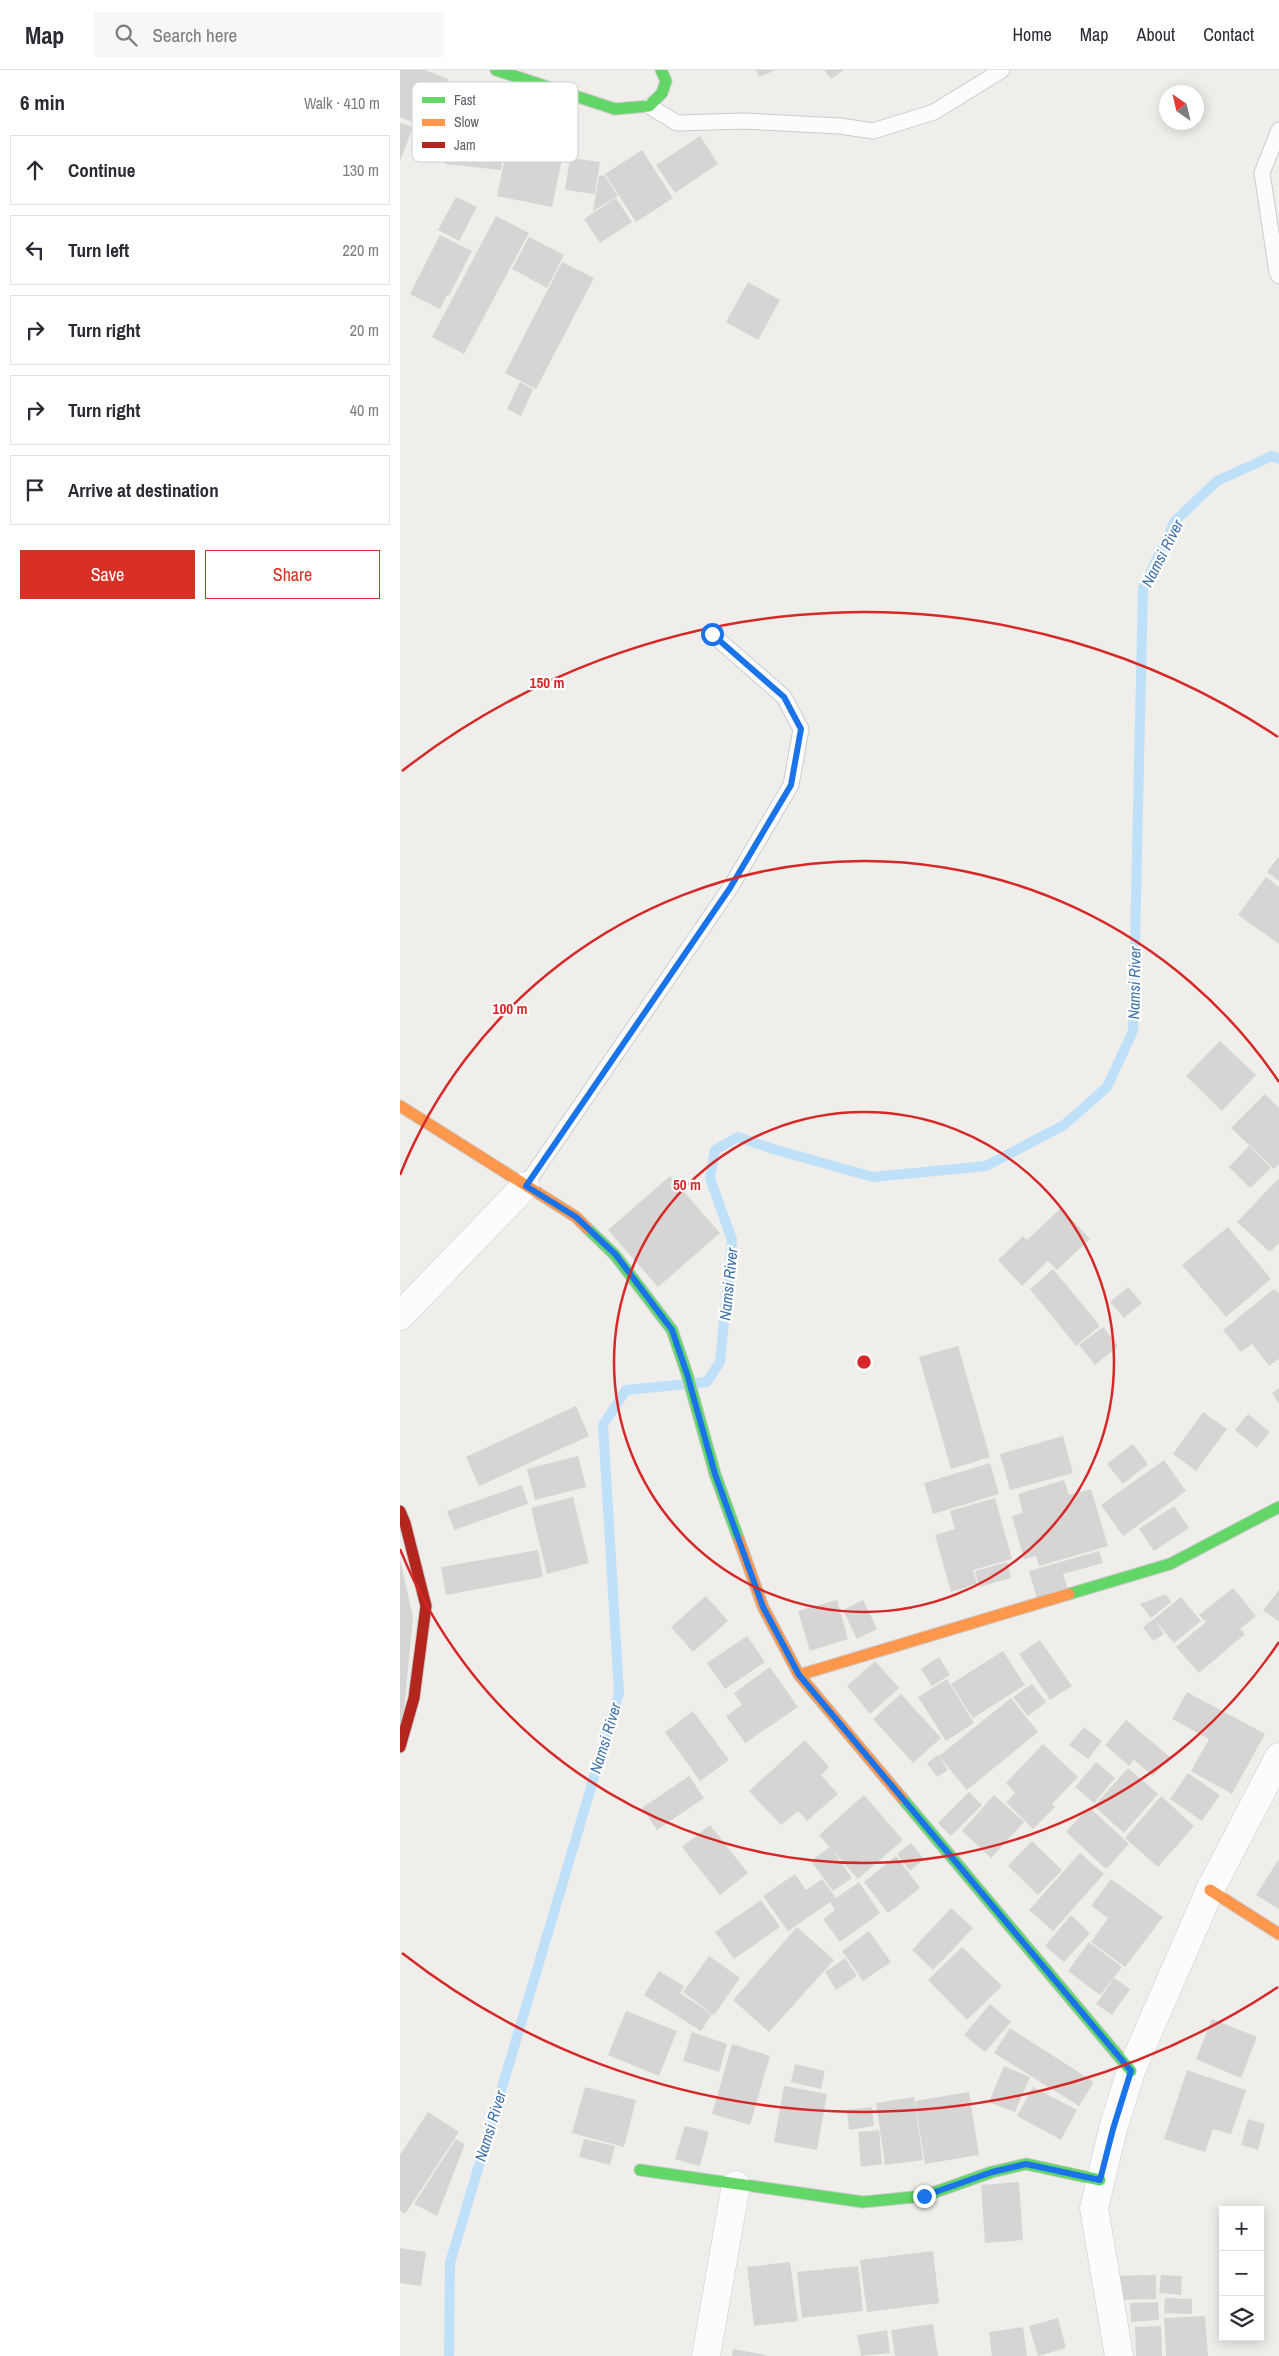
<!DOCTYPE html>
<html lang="en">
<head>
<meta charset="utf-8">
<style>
	:root { --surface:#fff; --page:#f7f7f7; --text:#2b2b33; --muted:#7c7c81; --line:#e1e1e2; --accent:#d93025 }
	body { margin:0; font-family:"Archivo Narrow",sans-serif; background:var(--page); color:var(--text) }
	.controls { position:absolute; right:15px; bottom:15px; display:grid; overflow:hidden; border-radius:0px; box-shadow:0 2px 12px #0003 }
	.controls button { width:45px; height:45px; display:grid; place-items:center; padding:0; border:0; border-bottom:1px solid var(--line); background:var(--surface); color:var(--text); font:25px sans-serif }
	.compass { position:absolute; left:759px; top:15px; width:45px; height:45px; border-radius:50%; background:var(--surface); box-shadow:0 2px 12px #0003; rotate:326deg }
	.stop { position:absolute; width:15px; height:15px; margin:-11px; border:4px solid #1a73e8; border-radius:50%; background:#fff }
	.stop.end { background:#1a73e8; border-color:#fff; box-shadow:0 1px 5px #0008 }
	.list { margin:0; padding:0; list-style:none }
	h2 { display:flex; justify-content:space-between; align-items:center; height:65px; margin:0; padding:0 20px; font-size:21px }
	h2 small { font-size:16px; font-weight:400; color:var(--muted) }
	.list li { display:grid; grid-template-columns:32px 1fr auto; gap:15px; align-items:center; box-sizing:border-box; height:70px; margin:0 10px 10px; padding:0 10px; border:1px solid var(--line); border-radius:0px }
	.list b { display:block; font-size:19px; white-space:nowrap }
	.list em { font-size:16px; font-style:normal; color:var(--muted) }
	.actions { display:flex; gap:10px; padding:15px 20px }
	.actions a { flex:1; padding:11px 0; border:1px solid var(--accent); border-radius:0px; text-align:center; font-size:18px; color:var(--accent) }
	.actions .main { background:var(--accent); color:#fff }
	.icon { flex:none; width:28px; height:28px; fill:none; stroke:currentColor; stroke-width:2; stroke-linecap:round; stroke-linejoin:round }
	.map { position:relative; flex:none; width:879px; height:2286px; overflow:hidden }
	header { display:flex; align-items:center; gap:30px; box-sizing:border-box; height:70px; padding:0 25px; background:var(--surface); border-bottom:1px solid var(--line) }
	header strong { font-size:24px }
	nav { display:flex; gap:28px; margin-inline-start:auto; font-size:18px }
	.search { width:350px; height:45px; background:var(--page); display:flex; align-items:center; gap:12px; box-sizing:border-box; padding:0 18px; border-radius:0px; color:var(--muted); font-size:19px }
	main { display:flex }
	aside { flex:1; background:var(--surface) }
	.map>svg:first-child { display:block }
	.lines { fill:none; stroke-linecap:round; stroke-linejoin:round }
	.stream { stroke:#bfe0f9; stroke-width:10 }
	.building { fill:#d6d5d3 }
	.lane-casing { stroke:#cbcccc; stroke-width:17 }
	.street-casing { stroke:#cbcccc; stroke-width:29 }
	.fast-casing { stroke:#cacacb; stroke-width:13 }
	.slow-casing { stroke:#cacacb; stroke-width:13 }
	.jam-casing { stroke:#cacacb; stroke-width:13 }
	.lane { stroke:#fdfcfc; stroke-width:15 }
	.street { stroke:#fdfcfc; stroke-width:28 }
	.fast { stroke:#63d668; stroke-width:11 }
	.slow { stroke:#ff974d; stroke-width:11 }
	.jam { stroke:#b3261e; stroke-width:11 }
	.route { stroke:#1a73e8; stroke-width:6 }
	.ring { fill:none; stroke:#d62828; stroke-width:2.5 }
	.labels { text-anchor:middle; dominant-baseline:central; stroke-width:4.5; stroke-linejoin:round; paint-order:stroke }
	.water-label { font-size:16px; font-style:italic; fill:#4174aa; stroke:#fff }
	.key { fill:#fff; stroke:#cfd0d2; stroke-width:1 }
	.key-label { font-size:14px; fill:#5f6368 }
	.centre { fill:#d62828; stroke:#fff; stroke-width:2.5 }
	.ring-label { font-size:15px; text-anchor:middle; font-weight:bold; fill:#d62828; stroke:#fff; stroke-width:4.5; stroke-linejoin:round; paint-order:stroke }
</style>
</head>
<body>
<header>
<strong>Map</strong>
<div class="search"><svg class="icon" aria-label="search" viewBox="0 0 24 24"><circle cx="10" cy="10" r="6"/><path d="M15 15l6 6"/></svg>Search here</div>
<nav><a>Home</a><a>Map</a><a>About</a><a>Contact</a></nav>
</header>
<main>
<aside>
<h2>6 min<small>Walk · 410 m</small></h2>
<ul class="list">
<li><svg class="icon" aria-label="ahead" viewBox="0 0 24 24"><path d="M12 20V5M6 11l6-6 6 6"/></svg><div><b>Continue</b></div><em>130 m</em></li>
<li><svg class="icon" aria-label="left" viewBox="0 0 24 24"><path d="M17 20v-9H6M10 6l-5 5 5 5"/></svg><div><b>Turn left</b></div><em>220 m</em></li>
<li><svg class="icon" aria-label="right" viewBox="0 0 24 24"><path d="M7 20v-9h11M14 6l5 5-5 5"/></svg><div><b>Turn right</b></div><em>20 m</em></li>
<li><svg class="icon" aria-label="right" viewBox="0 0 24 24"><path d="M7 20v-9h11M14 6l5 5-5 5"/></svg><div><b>Turn right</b></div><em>40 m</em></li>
<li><svg class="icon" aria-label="arrive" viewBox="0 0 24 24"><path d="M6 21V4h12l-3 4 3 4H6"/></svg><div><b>Arrive at destination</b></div></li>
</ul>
<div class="actions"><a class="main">Save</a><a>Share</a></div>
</aside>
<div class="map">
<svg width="879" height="2286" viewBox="0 0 879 2286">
	<rect width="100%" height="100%" fill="#efeeea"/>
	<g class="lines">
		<path class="stream" d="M49 2286 50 2193 219 1623 203 1355 226 1320 307 1312 320 1292 332 1170 310 1108 315 1080 338 1067 373 1079 473 1107 586 1096 664 1055 707 1017 733 961 743 518 775 451 817 411 872 386 879 389"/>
	</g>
	<path class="building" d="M0 0H25L48 9 29 59 0 47Z
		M356 0H376L359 7Z
		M424 0H444L431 9Z
		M51 45 107 51 101 100 45 94Z
		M0 53 13 57 0 91Z
		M300 66 318 94 275 123 256 95Z
		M109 68 164 79 152 137 97 126Z
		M242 80 273 128 236 152 205 104Z
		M170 88 200 92 195 124 165 120Z
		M204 105 218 126 193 141 199 106Z
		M56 127 77 137 59 171 38 160Z
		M216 128 232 152 200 173 184 149Z
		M96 146 129 163 64 284 32 267Z
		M40 165 72 181 49 226 47 225 40 239 10 224Z
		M129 167 164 185 147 218 112 199Z
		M162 192 194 208 136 319 105 303Z
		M348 212 380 230 358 270 326 252Z
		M120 312 133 319 121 346 107 339Z
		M879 786V811L867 802Z
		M866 807 879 817V874L838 845Z
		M820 971 856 1005 822 1041 786 1006Z
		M865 1024 879 1038V1094L874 1099 831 1058Z
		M849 1076 871 1098 850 1118 829 1097Z
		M270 1106 320 1163 258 1217 208 1160Z
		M879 1108V1173L870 1182 837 1152Z
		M661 1138 690 1169 657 1200 648 1191 622 1216 598 1190 623 1166 627 1170Z
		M828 1157 871 1209 826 1247 782 1195Z
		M653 1199 700 1256 676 1276 630 1219Z
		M728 1217 742 1233 724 1248 710 1232Z
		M874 1219 879 1223V1289L869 1296 852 1274 841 1282 823 1260Z
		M703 1257 718 1276 695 1295 679 1275Z
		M558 1276 590 1387 551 1399 519 1287Z
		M879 1318V1334L872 1323Z
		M176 1336 189 1366 79 1416 66 1387Z
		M803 1342 827 1359 796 1401 773 1384Z
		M848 1344 870 1362 857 1378 835 1360Z
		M663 1366 673 1403 610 1420 600 1384Z
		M733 1374 748 1394 723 1414 707 1394Z
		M178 1386 186 1417 135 1430 127 1399Z
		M764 1390 786 1421 723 1466 701 1435Z
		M590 1393 599 1424 533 1444 524 1413Z
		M664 1410 669 1425 691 1419 708 1476 639 1496 636 1486 624 1489 612 1446 623 1443 618 1424Z
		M122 1415 128 1434 54 1460 47 1441Z
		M173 1427 189 1493 147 1504 131 1438Z
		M595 1428 612 1489 573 1500 577 1514 551 1522 535 1465 555 1459 550 1441Z
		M774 1436 789 1458 754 1481 739 1459Z
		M138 1480 143 1507 46 1525 41 1497Z
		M699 1481 703 1493 663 1504 669 1523 638 1532 629 1501Z
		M0 1489 13 1547 0 1682Z
		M607 1492 611 1508 579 1517 575 1501Z
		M833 1518 856 1546 840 1559 845 1564 799 1603 776 1577 806 1552 799 1545Z
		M879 1520V1552L863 1540Z
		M766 1524 771 1532 751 1548 740 1534Z
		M306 1526 328 1551 293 1582 271 1557Z
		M781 1527 801 1551 774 1573 754 1549Z
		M437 1530 448 1569 410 1581 398 1541Z
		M463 1530 477 1559 457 1569 443 1540Z
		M754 1549 764 1564 753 1571 743 1557Z
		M347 1566 365 1592 325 1619 307 1593Z
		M640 1570 672 1616 650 1630 619 1584Z
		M603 1581 625 1615 573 1648 551 1614Z
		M539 1587 550 1605 532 1616 521 1599Z
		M475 1591 499 1618 470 1644 447 1616Z
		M370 1597 398 1637 345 1673 326 1646 342 1635 334 1623Z
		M547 1609 574 1653 546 1671 518 1627Z
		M632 1614 646 1632 628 1646 613 1627Z
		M787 1622 865 1664 832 1724 791 1701 809 1669 772 1649Z
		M501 1624 541 1668 513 1693 473 1649Z
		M611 1628 638 1662 567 1720 539 1686Z
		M293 1641 329 1690 300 1711 265 1662Z
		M726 1650 770 1687 753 1706 734 1690 729 1696 705 1675Z
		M684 1657 702 1671 688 1689 669 1675Z
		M405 1670 429 1697 421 1705 438 1724 407 1751 398 1741 381 1755 349 1721Z
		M643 1674 678 1707 652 1734 655 1737 633 1759 606 1732 615 1723 606 1713Z
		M538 1685 548 1700 537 1707 527 1693Z
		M696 1692 715 1708 694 1733 675 1717Z
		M728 1698 758 1724 724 1763 694 1736Z
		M788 1703 820 1725 802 1751 770 1729Z
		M289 1706 304 1728 257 1760 242 1738Z
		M569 1722 582 1735 551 1766 538 1753Z
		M464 1725 503 1770 458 1809 419 1765Z
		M594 1725 624 1752 591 1788 562 1761Z
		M761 1726 794 1756 758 1797 725 1768Z
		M689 1737 729 1774 706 1799 666 1762Z
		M310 1755 348 1803 320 1825 282 1777Z
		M632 1771 662 1800 638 1825 608 1796Z
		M511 1773 524 1789 510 1801 497 1784Z
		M430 1777 452 1808 433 1821 411 1791Z
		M680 1783 704 1804 653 1861 629 1840Z
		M496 1786 520 1818 488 1843 464 1812Z
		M879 1789V1839L856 1825Z
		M395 1804 406 1820 422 1809 436 1828 459 1812 480 1843 440 1872 423 1849 435 1840 430 1832 388 1861 363 1826Z
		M711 1809 763 1847 725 1897 691 1872 708 1848 691 1836Z
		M361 1830 380 1857 334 1889 315 1862Z
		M551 1838 573 1858 533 1900 512 1880Z
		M671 1845 690 1863 664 1892 645 1876Z
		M397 1857 434 1890 369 1962 333 1930Z
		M469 1861 491 1892 463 1911 442 1881Z
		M689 1872 722 1897 700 1925 668 1901Z
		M562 1877 602 1916 567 1950 528 1910Z
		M309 1886 340 1908 314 1945 283 1922Z
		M445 1888 457 1906 436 1920 425 1902Z
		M259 1901 284 1916 280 1923 312 1944 301 1961 244 1925Z
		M714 1908 730 1919 712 1945 696 1934Z
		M590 1934 611 1952 585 1982 564 1965Z
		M226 1941 277 1961 259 2006 208 1985Z
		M812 1949 857 1967 841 2008 796 1989Z
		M610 1958 694 2012 679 2036 594 1983Z
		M292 1962 327 1974 319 2002 283 1991Z
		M332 1974 370 1986 350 2055 312 2044Z
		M395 1994 425 2001 421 2019 391 2012Z
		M604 1996 630 2007 615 2042 589 2032Z
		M787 2000 846 2020 831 2064 813 2059 805 2082 764 2069Z
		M384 2016 427 2024 417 2080 374 2072Z
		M185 2017 236 2030 224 2077 172 2063Z
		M633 2017 677 2040 661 2070 617 2046Z
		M569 2022 579 2085 525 2094 515 2031Z
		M514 2027 523 2090 485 2095 476 2033Z
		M472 2037 474 2056 449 2060 447 2040Z
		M28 2042 59 2062 5 2144 0 2141V2085Z
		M848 2049 865 2054 858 2080 841 2075Z
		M285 2056 309 2062 300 2096 275 2089Z
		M479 2060 482 2094 461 2097 458 2062Z
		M56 2069 65 2074 37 2146 14 2134Z
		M184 2069 215 2076 210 2095 179 2087Z
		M619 2112 623 2170 585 2173 581 2115Z
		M0 2178 26 2182 21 2216 0 2213Z
		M533 2181 539 2233 467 2242 460 2190Z
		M390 2192 398 2251 354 2256 347 2197Z
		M458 2196 463 2241 402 2248 397 2202Z
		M756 2205V2229L711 2230 710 2206Z
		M761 2205 782 2206 781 2225 759 2223Z
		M765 2228 792 2229V2244L764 2243Z
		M758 2232 759 2250 731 2252 730 2233Z
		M805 2246 808 2286H766L764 2248Z
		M658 2248 666 2278 638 2286 629 2256Z
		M533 2254 538 2286H495L491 2260Z
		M761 2256 762 2286H736L735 2257Z
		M623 2257 627 2286H592L589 2262Z
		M487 2260 490 2283 461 2286 457 2265Z
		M333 2279 365 2285V2286H332Z"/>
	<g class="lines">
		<g class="lane-casing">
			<path id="lane" d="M249 36 277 53 344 51 440 56 473 61 534 42 602 0
				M879 60 862 103 877 202 879 206
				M125 1116 330 818 391 715 401 659 384 627 312 564"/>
		</g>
		<g class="street-casing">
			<path id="street" d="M0 1246 125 1116
				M306 2286 336 2115
				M719 2286 694 2138 713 2059 731 2001 810 1820 879 1687"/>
		</g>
		<g class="fast-casing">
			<path id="fast" d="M96 0 215 39 249 36 262 23 266 11 261 0
				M187 1158 215 1185 272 1260 287 1304 315 1404 339 1470
				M669 1524 770 1494 879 1437
				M502 1728 731 2001
				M240 2100 463 2132 524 2126 592 2102 626 2094 700 2110"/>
		</g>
		<g class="slow-casing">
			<path id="slow" d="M0 1036 176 1147 187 1158
				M339 1470 363 1537 399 1605 502 1728
				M399 1605 669 1524
				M810 1820 879 1864"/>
		</g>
		<g class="jam-casing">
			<path id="jam" d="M0 1441 5 1453 26 1536 14 1628 0 1677"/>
		</g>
		<use href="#lane" class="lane"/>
		<use href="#street" class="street"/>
		<use href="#fast" class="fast"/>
		<use href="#slow" class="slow"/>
		<use href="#jam" class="jam"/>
	</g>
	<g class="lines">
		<path class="route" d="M312 564 384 627 401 659 391 715 330 818 126 1116 176 1147 216 1185 272 1260 287 1304 315 1404 363 1537 399 1605 731 2001 713 2059 700 2110 626 2094 592 2102 524 2126"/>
	</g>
	<g class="ring">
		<circle cx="464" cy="1292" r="250"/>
		<path d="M879 1572A500 500 0 0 1 0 1479M0 1105A500 500 0 0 1 879 1012"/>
		<path d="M878 1917A750 750 0 0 1 2 1883M2 701A750 750 0 0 1 878 667"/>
	</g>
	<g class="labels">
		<g class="water-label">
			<text transform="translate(762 483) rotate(-63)">Namsi River</text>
			<text transform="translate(734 913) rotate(-89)">Namsi River</text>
			<text transform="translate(328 1214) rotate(-84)">Namsi River</text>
			<text transform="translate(205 1668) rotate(-73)">Namsi River</text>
			<text transform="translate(90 2056) rotate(-73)">Namsi River</text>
		</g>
	</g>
	<rect x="12" y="12" width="166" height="80" rx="8" class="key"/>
	<rect x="22" y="27" width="23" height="6" fill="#63d668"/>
	<rect x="22" y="49" width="23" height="7" fill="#ff974d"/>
	<rect x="22" y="72" width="23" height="6" fill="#b3261e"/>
	<g class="key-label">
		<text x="54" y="35">Fast</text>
		<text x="54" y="57">Slow</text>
		<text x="54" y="80">Jam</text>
	</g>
	<circle cx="464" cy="1292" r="8" class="centre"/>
	<g class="ring-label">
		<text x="147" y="618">150 m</text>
		<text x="110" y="944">100 m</text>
		<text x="287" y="1120">50 m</text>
	</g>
</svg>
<div class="controls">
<button>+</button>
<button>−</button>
<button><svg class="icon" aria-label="layers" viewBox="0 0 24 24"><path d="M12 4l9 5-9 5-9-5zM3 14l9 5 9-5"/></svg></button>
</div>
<svg class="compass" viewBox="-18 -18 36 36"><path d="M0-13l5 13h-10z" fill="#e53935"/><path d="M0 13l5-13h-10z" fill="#7c7c81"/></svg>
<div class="stop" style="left:312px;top:564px"></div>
<div class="stop end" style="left:524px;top:2126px"></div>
</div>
</main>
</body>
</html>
